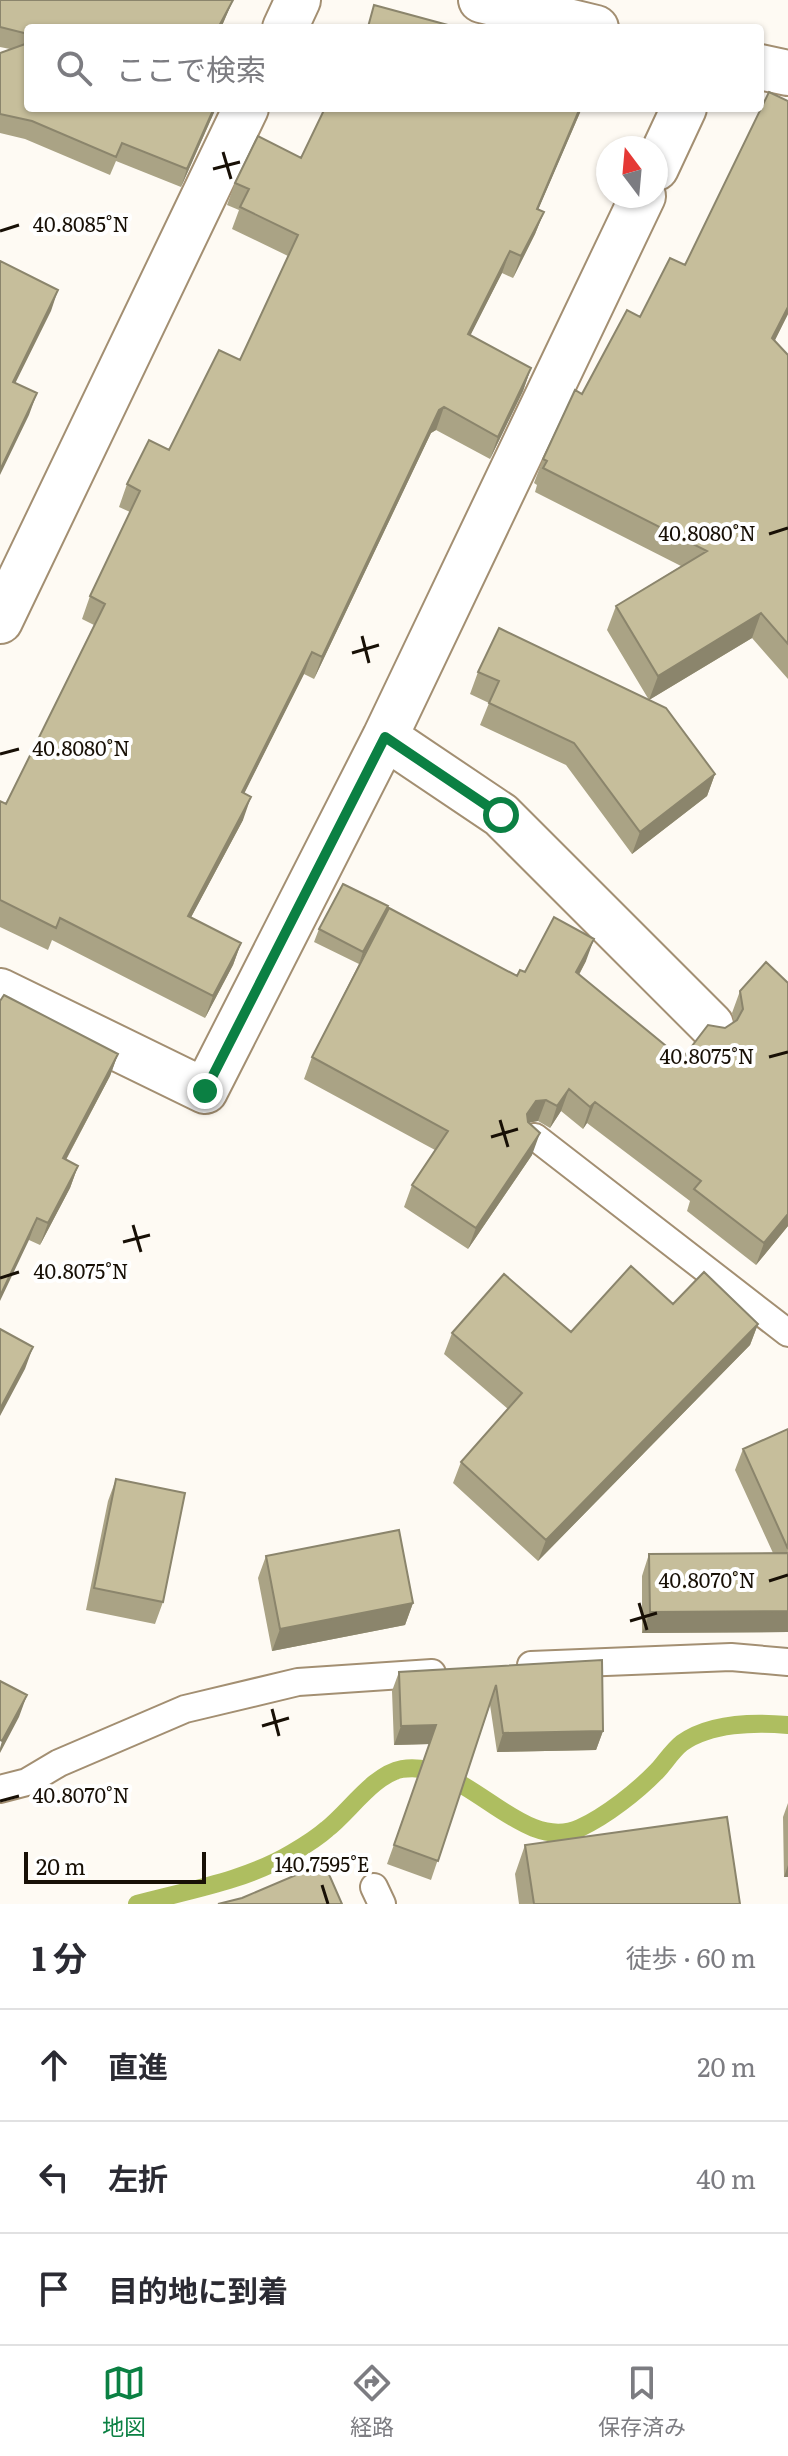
<!DOCTYPE html>
<html lang="ja">
<head>
<meta charset="utf-8">
<style>
	:root { --surface:#fff; --page:#f7f7f7; --text:#2b2b33; --muted:#7c7c81; --line:#e1e1e2; --accent:#0b8043 }
	body { margin:0; font-family:Literata,"Noto Sans JP",serif; background:var(--page); color:var(--text) }
	.compass { position:absolute; left:596px; top:136px; width:72px; height:72px; border-radius:50%; background:var(--surface); box-shadow:0 2px 6px #0004; rotate:344deg }
	.scale { position:absolute; left:24px; bottom:20px; width:182px; box-sizing:border-box; padding-left:8px; border:4px solid #181006; border-top:0; font-size:22px; line-height:28px; white-space:nowrap; color:#181006; -webkit-text-stroke:6px #fff; paint-order:stroke }
	.stop { position:absolute; width:24px; height:24px; margin:-18px; border:6px solid #0b8043; border-radius:50%; background:#fff }
	.stop.end { background:#0b8043; border-color:#fff; box-shadow:0 2px 8px #0008 }
	.list { margin:0; padding:0; list-style:none }
	h2 { display:flex; justify-content:space-between; align-items:center; height:104px; margin:0; padding:0 32px; font-size:34px }
	h2 small { font-size:26px; font-weight:400; color:var(--muted) }
	.list li { display:grid; grid-template-columns:52px 1fr auto; gap:24px; align-items:center; box-sizing:border-box; height:112px; padding:0 32px; border-top:2px solid var(--line) }
	.list b { display:block; font-size:30px; white-space:nowrap }
	.list em { font-size:26px; font-style:normal; color:var(--muted) }
	.icon { flex:none; width:44px; height:44px; fill:none; stroke:currentColor; stroke-width:2; stroke-linecap:round; stroke-linejoin:round }
	.map { position:relative; flex:none; width:788px; height:1904px; overflow:hidden }
	.search { position:absolute; background:var(--surface); box-shadow:0 2px 6px #0004; left:24px; right:24px; top:24px; height:88px; display:flex; align-items:center; gap:20px; box-sizing:border-box; padding:0 28px; border-radius:8px; color:var(--muted); font-size:30px }
	.sheet { height:440px; background:var(--surface) }
	nav { display:flex; justify-content:space-around; align-items:center; box-sizing:border-box; height:112px; border-top:2px solid var(--line); background:var(--surface); font-size:22px; color:var(--muted) }
	nav a { display:grid; justify-items:center; gap:4px }
	nav .on { color:var(--accent) }
	.map>svg:first-child { display:block }
	.lines { fill:none; stroke-linecap:round; stroke-linejoin:round }
	.stream { stroke:#aebe60; stroke-width:18 }
	.lane-casing { stroke:#a38f72; stroke-width:30 }
	.street-casing { stroke:#a38f72; stroke-width:48 }
	.secondary-casing { stroke:#a38f72; stroke-width:48 }
	.lane { stroke:#fff; stroke-width:26 }
	.street { stroke:#fff; stroke-width:44 }
	.secondary { stroke:#fff; stroke-width:44 }
	.wall { fill:#aaa385 }
	.shaded-wall { fill:#8b856c }
	.building { fill:#c6be9b; stroke:#8b856c; stroke-width:2 }
	.route { stroke:#0b8043; stroke-width:10 }
	.ticks { fill:none; stroke:#181006; stroke-width:3 }
	.ticks-label { font-size:20px; text-anchor:middle; fill:#181006; stroke:#fff; stroke-width:8; stroke-linejoin:round; paint-order:stroke }
</style>
</head>
<body>
<div class="map">
<svg width="788" height="1904" viewBox="0 0 788 1904">
	<rect width="100%" height="100%" fill="#fefaf3"/>
	<g class="lines">
		<path class="stream" d="M137 1904C189 1890 245 1881 292 1853 304 1846 317 1838 327 1829 349 1812 374 1774 402 1769 466 1758 520 1855 580 1828 606 1816 638 1791 658 1770 666 1761 673 1750 682 1743 710 1723 755 1722 788 1725"/>
		<g class="lane-casing">
			<path id="lane" d="M535 1137 788 1333
				M531 1665 731 1657 788 1662
				M0 1789 27 1782 59 1763 185 1709 298 1682 432 1673
				M374 1887 382 1904"/>
		</g>
		<g class="street-casing">
			<path id="street" d="M285 28 298 0
				M656 168 684 108
				M0 621 246 108
				M385 737 501 815 711 1025
				M0 991 205 1091 385 737 643 196"/>
		</g>
		<g class="secondary-casing">
			<path id="secondary" d="M481 0 596 28
				M760 67 788 73"/>
		</g>
		<use href="#lane" class="lane"/>
		<use href="#street" class="street"/>
		<use href="#secondary" class="secondary"/>
	</g>
	<path class="wall" d="M0 0H233L221 28H28V108H216L181 187 116 161 110 175 25 139 0 133V53L10 49 0 47Z
		M788 101V314L775 340 788 355V679L752 638 649 700 607 630 616 606 681 566 535 492 537 485 534 483 543 459 582 394 640 317 685 265Z
		M325 108H582L538 209 544 212 535 234 513 278 502 273 470 335 531 368 523 391 490 459 436 430 431 433 314 679 304 674 244 793 243 820 191 917 241 943 233 965 205 1018 52 940 48 950 0 927V801L6 804 94 625 82 619 90 596 130 512 119 507 127 484 169 450 240 360 288 256 232 229 239 210 227 205 235 183 301 158Z
		M478 672 715 774 707 796 632 854 566 765 480 725 489 703 470 694Z
		M388 906 383 918 517 976 525 972 586 961 579 975 682 1059 734 1022 732 1013 740 991 788 983V1226L756 1265 687 1211 690 1201 587 1123 583 1129 561 1111 550 1128 538 1121 529 1122 532 1155 468 1249 404 1207 412 1185 435 1150 304 1079 312 1057 359 964 314 942 319 929Z
		M0 1001 118 1054 110 1076 66 1160 78 1166 70 1188 40 1245 29 1240Z
		M673 1304 758 1324 750 1345 538 1561 453 1483 461 1462 508 1409 444 1354 452 1333 571 1332Z
		M788 1429V1632L642 1633V1576L649 1554 773 1553 735 1470 743 1449Z
		M116 1479 163 1602 155 1624 86 1610 108 1501Z
		M266 1556 413 1603 405 1625 272 1651 258 1578Z
		M602 1660 603 1731 596 1750 497 1752 490 1705 431 1880 387 1864 430 1744 394 1745 392 1691 399 1672Z
		M788 1803V1877H784L783 1817Z
		M525 1845 740 1904H519L515 1874Z"/>
	<path class="shaded-wall" d="M233 0 221 28H218Z
		M214 108H216L181 187 187 169Z
		M580 108H582L529 231 537 209Z
		M544 212 535 234 513 278 521 256Z
		M510 251 502 273 460 356 468 334Z
		M58 290 51 311 5 404 13 382Z
		M788 307V314L764 362 772 338Z
		M531 368 523 391 490 459 498 437Z
		M37 393 29 415 0 475V470Z
		M444 407 436 430 431 433 314 679 322 657 439 410Z
		M761 613 752 638 649 700 658 676Z
		M312 652 304 674 234 814 242 792Z
		M715 774 707 796 632 854 640 832Z
		M251 797 243 820 180 938 188 916Z
		M388 906 383 919 359 964 363 952Z
		M594 939 586 961 568 994 576 972Z
		M241 943 233 965 205 1018 213 996Z
		M118 1054 110 1076 55 1180 63 1158Z
		M569 1089 561 1111 550 1128 557 1106Z
		M546 1100 538 1121 528 1123 527 1114 536 1101Z
		M595 1102 587 1123 583 1129 590 1107Z
		M540 1133 532 1155 468 1249 476 1228Z
		M78 1166 70 1188 40 1245 48 1223Z
		M788 1214V1226L756 1265 764 1243Z
		M37 1218 29 1240 0 1301V1296Z
		M758 1324 750 1345 538 1561 546 1540Z
		M33 1347 25 1369 0 1416V1409Z
		M413 1603 405 1625 272 1651 280 1629Z
		M788 1611V1632L642 1633 650 1612Z
		M27 1695 19 1717 0 1753V1748L2 1741Z
		M436 1725 430 1744 394 1745 401 1726Z
		M603 1731 596 1750 497 1752 503 1733Z
		M788 1865V1877H784Z"/>
	<path class="building" d="M0 0H233L218 28H28V34L0 27Z
		M374 5 459 28H363L365 26 368 27Z
		M28 43V108H214L187 169 122 143 116 157 32 121 0 114V53Z
		M769 92 788 101V307L772 338 788 355V644L761 613 658 676 616 606 707 551 543 468 547 461 543 459 575 390 582 394 627 310 640 317 670 258 685 265Z
		M325 108H580L537 209 544 212 521 256 510 251 468 334 531 368 498 437 444 407 439 410 322 657 312 652 242 792 251 797 188 916 241 943 213 996 60 918 56 928 0 900V801L6 804 105 604 90 596 140 491 127 484 149 440 169 450 219 350 240 360 298 235 240 207 249 189 235 183 258 136 301 158Z
		M0 261 58 290 13 382 37 393 0 470Z
		M499 628 666 708 715 774 640 832 574 743 489 703 499 681 478 672Z
		M343 884 388 906 363 952 319 929Z
		M389 908 517 976 520 970 525 972 554 917 594 939 576 972 682 1059 708 1025 725 1028 737 1020 743 1009 740 991 766 962 788 983V1214L764 1243 694 1189 701 1181 595 1102 590 1107 569 1089 557 1106 546 1100 536 1101 527 1114 528 1122 540 1133 476 1228 412 1185 448 1131 312 1057Z
		M4 995 118 1054 63 1158 78 1166 48 1223 37 1218 0 1296V1001Z
		M631 1266 673 1304 704 1272 758 1324 546 1540 461 1462 522 1393 452 1333 504 1274 571 1332Z
		M0 1329 33 1347 0 1409Z
		M788 1429V1549L743 1449Z
		M116 1479 185 1493 163 1602 94 1588Z
		M399 1530 413 1603 280 1629 266 1556Z
		M788 1553V1611L650 1612 649 1554Z
		M602 1660 603 1731 503 1733 496 1685 438 1861 394 1845 436 1725 401 1726 399 1672Z
		M0 1681 27 1695 2 1741 0 1740Z
		M727 1817 740 1904H534L525 1845Z
		M324 1863 342 1904H218L242 1898Z"/>
	<g class="lines">
		<path class="route" d="M205 1091 385 737 501 815"/>
	</g>
	<path class="ticks" d="M223 152 231 179M213 169 240 162M0 231 19 225M769 534 788 528M362 636 369 663M352 653 379 645M0 754 19 749M769 1057 788 1052M500 1120 508 1147M491 1137 518 1129M133 1225 141 1252M123 1242 150 1235M0 1278 19 1272M769 1581 788 1575M639 1603 647 1630M630 1621 657 1613M272 1709 279 1736M262 1726 289 1718M0 1801 19 1796M322 1885 328 1904"/>
	<g class="ticks-label">
		<text x="81" y="232">40.8085°N</text>
		<text x="707" y="541">40.8080°N</text>
		<text x="81" y="756">40.8080°N</text>
		<text x="707" y="1064">40.8075°N</text>
		<text x="81" y="1279">40.8075°N</text>
		<text x="707" y="1588">40.8070°N</text>
		<text x="81" y="1803">40.8070°N</text>
		<text x="322" y="1872">140.7595°E</text>
	</g>
</svg>
<svg class="compass" viewBox="-18 -18 36 36"><path d="M0-13l5 13h-10z" fill="#e53935"/><path d="M0 13l5-13h-10z" fill="#7c7c81"/></svg>
<div class="scale">20 m</div>
<div class="stop" style="left:501px;top:815px"></div>
<div class="stop end" style="left:205px;top:1091px"></div>
<div class="search"><svg class="icon" aria-label="search" viewBox="0 0 24 24"><circle cx="10" cy="10" r="6"/><path d="M15 15l6 6"/></svg>ここで検索</div>
</div>
<section class="sheet">
<h2>1 分<small>徒歩 · 60 m</small></h2>
<ul class="list">
<li><svg class="icon" aria-label="ahead" viewBox="0 0 24 24"><path d="M12 20V5M6 11l6-6 6 6"/></svg><div><b>直進</b></div><em>20 m</em></li>
<li><svg class="icon" aria-label="left" viewBox="0 0 24 24"><path d="M17 20v-9H6M10 6l-5 5 5 5"/></svg><div><b>左折</b></div><em>40 m</em></li>
<li><svg class="icon" aria-label="arrive" viewBox="0 0 24 24"><path d="M6 21V4h12l-3 4 3 4H6"/></svg><div><b>目的地に到着</b></div></li>
</ul>
</section>
<nav>
<a class="on"><svg class="icon" aria-label="map" viewBox="0 0 24 24"><path d="M3 6l6-2 6 2 6-2v14l-6 2-6-2-6 2zM9 4v14M15 6v14"/></svg>地図</a>
<a><svg class="icon" aria-label="directions" viewBox="0 0 24 24"><path d="M12 3l9 9-9 9-9-9zM9 14v-3h6M13 9l2 2-2 2"/></svg>経路</a>
<a><svg class="icon" aria-label="saved" viewBox="0 0 24 24"><path d="M7 4h10v16l-5-4-5 4z"/></svg>保存済み</a>
</nav>
</body>
</html>
